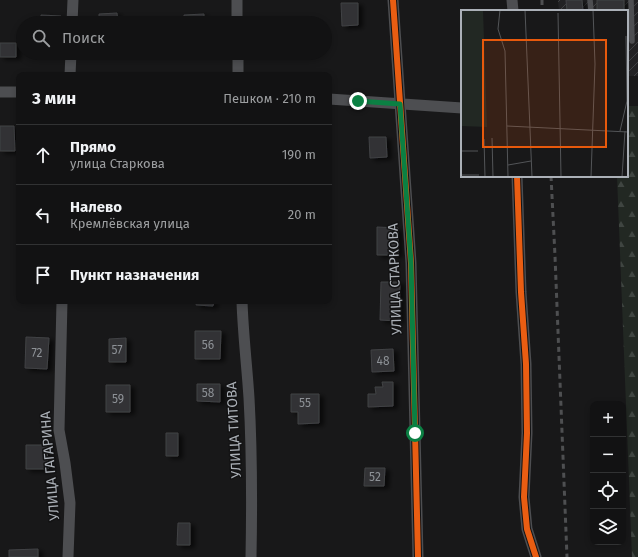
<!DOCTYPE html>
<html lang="ru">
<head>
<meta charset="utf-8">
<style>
	:root { --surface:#121213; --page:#1b1b1c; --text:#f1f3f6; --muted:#9c9ea0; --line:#313233 }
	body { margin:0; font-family:"Fira Sans",sans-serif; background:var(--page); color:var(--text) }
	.controls { position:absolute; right:12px; bottom:12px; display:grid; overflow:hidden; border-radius:8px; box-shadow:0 2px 6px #0003 }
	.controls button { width:36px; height:36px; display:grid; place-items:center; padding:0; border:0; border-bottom:1px solid var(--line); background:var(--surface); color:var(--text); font:20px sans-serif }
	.stop { position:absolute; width:12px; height:12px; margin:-9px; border:3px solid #0b8043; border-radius:50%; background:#fff }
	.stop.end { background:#0b8043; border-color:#fff; box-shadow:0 1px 4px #0008 }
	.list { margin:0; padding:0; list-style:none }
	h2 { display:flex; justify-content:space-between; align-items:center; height:52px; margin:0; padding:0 16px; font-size:17px }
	h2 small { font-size:13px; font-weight:400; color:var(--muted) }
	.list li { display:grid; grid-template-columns:26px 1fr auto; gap:12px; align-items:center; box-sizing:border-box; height:60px; padding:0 16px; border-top:1px solid var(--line) }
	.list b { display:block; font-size:15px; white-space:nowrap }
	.list p { margin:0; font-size:13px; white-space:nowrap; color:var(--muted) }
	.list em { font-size:13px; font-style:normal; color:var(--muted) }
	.icon { flex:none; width:22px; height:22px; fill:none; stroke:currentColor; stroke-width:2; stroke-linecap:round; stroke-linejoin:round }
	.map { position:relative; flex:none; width:638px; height:557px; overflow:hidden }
	.search { position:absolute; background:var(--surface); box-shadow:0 2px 6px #0003; left:16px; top:16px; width:316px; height:44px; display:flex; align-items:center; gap:10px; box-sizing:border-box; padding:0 14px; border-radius:22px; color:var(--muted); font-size:15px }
	.panel { position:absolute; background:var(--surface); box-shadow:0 2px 6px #0003; left:16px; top:72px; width:316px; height:232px; border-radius:8px }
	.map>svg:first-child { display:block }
	.industrial { fill:url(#industrial-furrows) }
	.forest { fill:url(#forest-firs) }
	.building { fill:#323334; stroke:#414245; filter:url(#shadow) }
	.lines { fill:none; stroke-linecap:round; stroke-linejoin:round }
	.lane { stroke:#4d4e51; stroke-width:5.5 }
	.street { stroke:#4d4e51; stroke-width:11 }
	.rail { stroke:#4e4f51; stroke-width:3; stroke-dasharray:5 4; stroke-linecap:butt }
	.cycleway-casing { stroke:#131314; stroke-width:8 }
	.cycleway { stroke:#e95d12; stroke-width:6 }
	.route { stroke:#0b8043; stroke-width:5 }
	.labels { text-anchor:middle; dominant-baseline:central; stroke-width:3; stroke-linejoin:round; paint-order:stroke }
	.number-label { font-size:12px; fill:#8d9196 }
	.street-label { font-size:14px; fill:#abb0b7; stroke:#131314 }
	.inset-road { fill:none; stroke:#535558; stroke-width:1 }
	.view { fill:#e8590c; fill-opacity:0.15; stroke:#e8590c; stroke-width:2 }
	.inset-edge { fill:none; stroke:#abb0b7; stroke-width:2 }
</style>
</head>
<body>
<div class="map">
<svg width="638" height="557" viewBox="0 0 638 557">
	<defs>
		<pattern id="industrial-furrows" width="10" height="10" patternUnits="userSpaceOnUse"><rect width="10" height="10" fill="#222224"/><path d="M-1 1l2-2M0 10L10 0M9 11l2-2" fill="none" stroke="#3f4042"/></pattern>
		<pattern id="forest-firs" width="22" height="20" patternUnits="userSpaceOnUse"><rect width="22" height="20" fill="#222823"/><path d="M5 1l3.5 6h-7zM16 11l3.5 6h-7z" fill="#3f4541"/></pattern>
		<filter id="shadow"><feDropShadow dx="4.5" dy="2.5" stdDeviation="2" flood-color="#0009"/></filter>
	</defs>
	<rect width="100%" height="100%" fill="#181819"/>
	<path class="industrial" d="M558 0H638V76H627V11H559Z"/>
	<path class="forest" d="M627 106H638V557H632L617 176H627Z"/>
	<path class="building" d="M566 0H582L583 11H567Z
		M597 0H624V11H597Z
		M341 3H358V25L342 26Z
		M117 13 118 23H99V14Z
		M204 14V23H184V15Z
		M41 15 61 16V23H41Z
		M0 43H16V57H0Z
		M0 126H14L15 151H0Z
		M369 137H386L387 157 370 158Z
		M377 227 398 228V255H377Z
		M18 239H19V265H17Z
		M381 282H400L399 321 380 320Z
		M197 301H214L213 306 196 305Z
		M195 331H221L220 359H195Z
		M26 337 49 338 47 369 25 368Z
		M126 338V362H109V339Z
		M393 349 394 371 372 372 371 350Z
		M382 382H393V406L368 407V394H376L375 387H383Z
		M197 384H220V402L197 401Z
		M106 385H130V412H106Z
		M291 394H319V423L298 424V412H291Z
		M166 433H178V456H166Z
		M26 445H47L48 469H26Z
		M365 468H385L384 486H364Z
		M178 523H190V545H177Z
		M38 549V557H9V550Z"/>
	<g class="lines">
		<path class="lane" d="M590 0 591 11
			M631 0 632 41"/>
		<path class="street" d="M237 0V23
			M393 0 411 263 418 557
			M512 0 513 11
			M72 23 73 0
			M238 53V75
			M70 75 71 53
			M0 92H19
			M329 99 462 108
			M517 176 521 292 526 364 527 433 524 497 527 529 536 557
			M62 301 59 430 65 463 70 503 68 557
			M242 301C243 334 247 366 249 398 252 451 252 504 251 557"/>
		<path class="rail" d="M542 0V11
			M551 176 555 256 567 557"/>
		<g class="cycleway-casing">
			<path id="cycleway" d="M393 0 411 263 418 557
				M517 176 521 292 526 364 527 433 524 497 527 529 536 557"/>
		</g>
		<use href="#cycleway" class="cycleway"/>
	</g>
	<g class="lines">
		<path class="route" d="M358 101 400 104 411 263 415 433"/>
	</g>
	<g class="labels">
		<g class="number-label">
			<text x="208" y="345">56</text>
			<text x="117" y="350">57</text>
			<text x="37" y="353">72</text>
			<text x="383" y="361">48</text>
			<text x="208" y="393">58</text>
			<text x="118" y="399">59</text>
			<text x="305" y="403">55</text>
			<text x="375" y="477">52</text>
		</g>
		<g class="street-label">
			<text transform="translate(395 279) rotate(-92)">УЛИЦА СТАРКОВА</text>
			<text transform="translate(234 430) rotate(-93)">УЛИЦА ТИТОВА</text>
			<text transform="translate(50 466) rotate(-95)">УЛИЦА ГАГАРИНА</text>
		</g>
	</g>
	<g transform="translate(461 10)">
		<rect width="167" height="167" fill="#181819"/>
		<path d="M0 0H22L26 117 0 116Z" fill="#222823"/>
		<path class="inset-road" d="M39 0 37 19 44 41 47 167M64 0 71 167M97 3 100 167M46 116 167 122M159 121 166 91 165 26M31 128 32 167M23 129 24 167M0 141H17M47 155 70 151M0 165H18M130 167 134 54 132 0M161 167 164 121"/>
		<path class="view" d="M22 30H145V137H22Z"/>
		<rect width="167" height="167" class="inset-edge"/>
	</g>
</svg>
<div class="controls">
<button>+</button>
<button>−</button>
<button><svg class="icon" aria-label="locate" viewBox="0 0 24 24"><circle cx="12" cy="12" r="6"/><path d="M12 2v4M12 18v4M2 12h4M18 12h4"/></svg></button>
<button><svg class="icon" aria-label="layers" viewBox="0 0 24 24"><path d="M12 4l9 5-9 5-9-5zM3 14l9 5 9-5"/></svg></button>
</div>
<div class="stop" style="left:415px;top:433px"></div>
<div class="stop end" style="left:358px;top:101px"></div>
<div class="search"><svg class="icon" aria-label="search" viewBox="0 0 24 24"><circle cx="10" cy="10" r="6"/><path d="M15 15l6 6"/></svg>Поиск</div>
<section class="panel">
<h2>3 мин<small>Пешком · 210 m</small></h2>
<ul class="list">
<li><svg class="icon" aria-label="ahead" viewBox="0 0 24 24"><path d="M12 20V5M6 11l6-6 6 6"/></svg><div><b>Прямо</b><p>улица Старкова</p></div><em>190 m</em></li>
<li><svg class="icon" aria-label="left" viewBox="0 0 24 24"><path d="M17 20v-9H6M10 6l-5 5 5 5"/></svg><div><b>Налево</b><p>Кремлёвская улица</p></div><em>20 m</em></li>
<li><svg class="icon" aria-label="arrive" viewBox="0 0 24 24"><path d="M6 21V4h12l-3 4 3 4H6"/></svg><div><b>Пункт назначения</b></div></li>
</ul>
</section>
</div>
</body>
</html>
